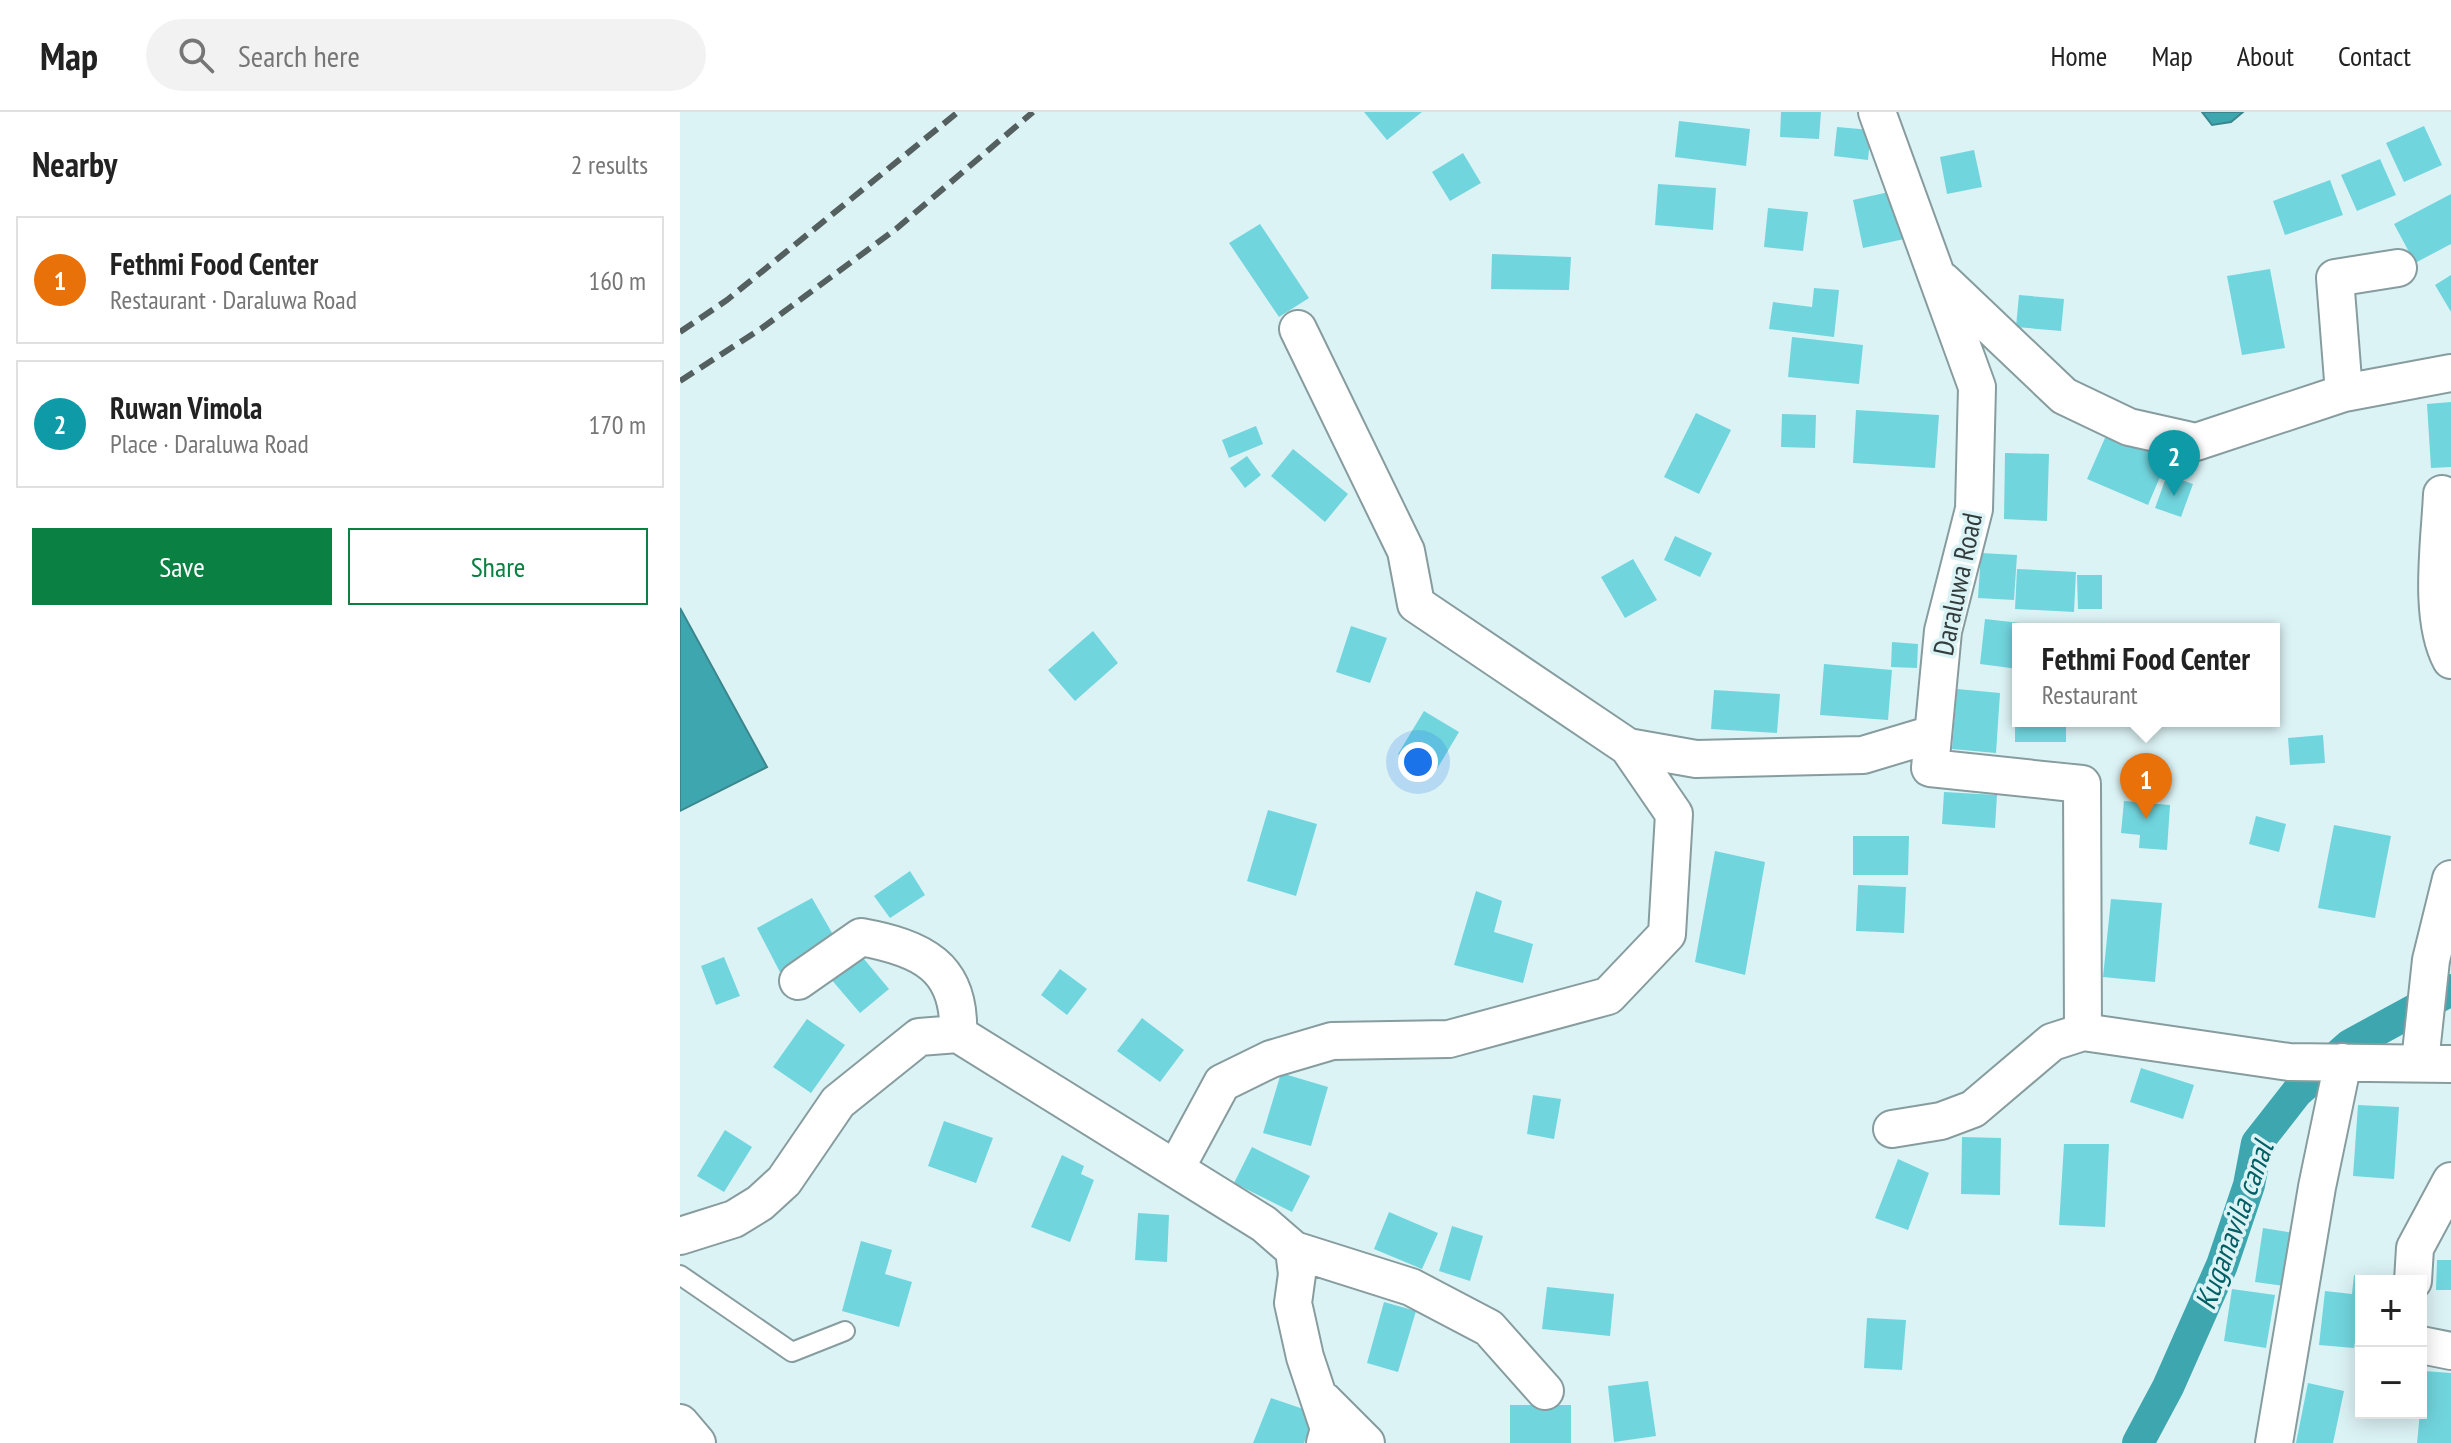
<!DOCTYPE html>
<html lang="en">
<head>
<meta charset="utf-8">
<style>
	:root { --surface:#fff; --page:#f2f2f2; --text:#222; --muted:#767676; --line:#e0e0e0; --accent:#0b8043 }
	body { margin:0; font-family:"PT Sans Narrow",sans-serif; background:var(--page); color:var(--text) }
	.controls { position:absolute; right:24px; bottom:24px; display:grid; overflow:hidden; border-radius:0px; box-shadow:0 4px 20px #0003 }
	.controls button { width:72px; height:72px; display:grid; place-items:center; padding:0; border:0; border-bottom:2px solid var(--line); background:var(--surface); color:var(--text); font:40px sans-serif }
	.you { position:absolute; left:738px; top:650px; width:28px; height:28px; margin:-20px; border:6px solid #fff; border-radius:50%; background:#1a73e8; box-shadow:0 0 0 12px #1a73e833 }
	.badge { display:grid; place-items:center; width:52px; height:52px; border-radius:50%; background:var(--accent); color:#fff; font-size:26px; font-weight:700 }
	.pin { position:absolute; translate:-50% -66px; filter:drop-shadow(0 2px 4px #0008) }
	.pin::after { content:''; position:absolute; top:42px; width:28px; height:24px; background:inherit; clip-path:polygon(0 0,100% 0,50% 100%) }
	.popup { position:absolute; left:1332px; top:511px; width:268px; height:104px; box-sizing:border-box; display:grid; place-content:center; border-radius:0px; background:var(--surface); filter:drop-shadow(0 2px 6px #0005); font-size:26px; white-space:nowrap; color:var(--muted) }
	.popup b { font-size:30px; color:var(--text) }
	.popup::after { content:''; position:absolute; left:50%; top:100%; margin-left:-16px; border:16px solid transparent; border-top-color:var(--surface) }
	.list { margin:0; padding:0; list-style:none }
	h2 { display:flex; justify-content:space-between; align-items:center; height:104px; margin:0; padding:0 32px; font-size:34px }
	h2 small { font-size:26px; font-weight:400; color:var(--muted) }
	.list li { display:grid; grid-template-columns:52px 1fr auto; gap:24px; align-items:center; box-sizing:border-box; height:128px; margin:0 16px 16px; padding:0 16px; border:2px solid var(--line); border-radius:0px }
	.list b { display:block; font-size:30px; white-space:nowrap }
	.list p { margin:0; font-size:26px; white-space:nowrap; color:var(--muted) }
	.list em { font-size:26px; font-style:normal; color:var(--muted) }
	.actions { display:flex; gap:16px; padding:24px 32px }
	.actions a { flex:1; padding:18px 0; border:2px solid var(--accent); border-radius:0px; text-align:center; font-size:28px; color:var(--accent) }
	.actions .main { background:var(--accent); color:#fff }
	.icon { flex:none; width:44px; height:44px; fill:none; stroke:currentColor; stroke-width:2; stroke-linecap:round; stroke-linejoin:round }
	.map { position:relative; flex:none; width:1771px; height:1331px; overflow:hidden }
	header { display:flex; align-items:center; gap:48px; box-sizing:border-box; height:112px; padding:0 40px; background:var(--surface); border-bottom:2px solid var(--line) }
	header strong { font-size:38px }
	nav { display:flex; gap:44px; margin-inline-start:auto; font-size:28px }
	.search { width:560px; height:72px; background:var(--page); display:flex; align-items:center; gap:20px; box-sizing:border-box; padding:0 28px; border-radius:44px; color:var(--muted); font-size:30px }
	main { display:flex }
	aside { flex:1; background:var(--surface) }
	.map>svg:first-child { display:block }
	.water { fill:#3ea6af; stroke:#3b868d; stroke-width:2 }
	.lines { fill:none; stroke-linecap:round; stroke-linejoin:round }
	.canal { stroke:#3ea6af; stroke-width:32 }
	.building { fill:#71d5de }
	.lane-casing { stroke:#879c9e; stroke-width:22 }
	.street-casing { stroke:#879c9e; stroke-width:40 }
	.lane { stroke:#fff; stroke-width:18 }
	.street { stroke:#fff; stroke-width:36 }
	.rail { stroke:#545f60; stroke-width:6; stroke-dasharray:16 8; stroke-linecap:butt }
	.labels { text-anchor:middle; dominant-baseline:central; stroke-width:7; stroke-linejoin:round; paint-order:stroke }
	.street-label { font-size:28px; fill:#333c3d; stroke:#dcf3f5 }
	.water-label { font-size:30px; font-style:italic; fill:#005e64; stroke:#dcf3f5 }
</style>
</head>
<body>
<header>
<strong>Map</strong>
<div class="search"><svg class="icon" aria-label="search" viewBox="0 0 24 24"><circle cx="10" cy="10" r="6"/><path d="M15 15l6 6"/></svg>Search here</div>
<nav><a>Home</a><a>Map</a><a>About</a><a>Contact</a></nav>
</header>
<main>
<aside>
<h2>Nearby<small>2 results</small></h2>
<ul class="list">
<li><span class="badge" style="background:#e8710a">1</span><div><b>Fethmi Food Center</b><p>Restaurant · Daraluwa Road</p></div><em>160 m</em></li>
<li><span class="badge" style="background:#0f9aa8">2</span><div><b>Ruwan Vimola</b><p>Place · Daraluwa Road</p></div><em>170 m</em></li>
</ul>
<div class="actions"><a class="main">Save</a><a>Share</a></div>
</aside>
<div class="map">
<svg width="1771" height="1331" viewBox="0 0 1771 1331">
	<rect width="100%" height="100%" fill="#dcf3f5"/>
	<path class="water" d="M1522 0H1563L1551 10 1532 13Z
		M0 496 87 655 0 699Z"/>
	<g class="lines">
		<path class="canal" d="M1458 1331 1488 1275 1542 1153 1569 1073 1577 1031 1617 980 1670 933 1771 878"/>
	</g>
	<path class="building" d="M684 0H742L707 28Z
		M1101 0H1141L1139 27 1100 25Z
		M999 9 1070 17 1066 54 995 45Z
		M1744 14 1762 53 1724 70 1706 31Z
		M1157 15 1191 18 1188 48 1154 44Z
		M1294 38 1302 75 1267 82 1260 45Z
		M783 41 801 71 770 89 752 60Z
		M1700 47 1716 83 1677 99 1661 63Z
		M1650 68 1663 103 1605 123 1593 89Z
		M978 72 1036 76 1033 118 975 113Z
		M1218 78 1229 126 1183 136 1173 88Z
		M1771 82V132L1735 151 1714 112Z
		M1088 96 1128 100 1123 139 1084 135Z
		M580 112 629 186 599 205 549 131Z
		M812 142 891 145 889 178 811 177Z
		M1590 157 1605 236 1562 243 1547 164Z
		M1771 163V200L1755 173Z
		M1134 176 1159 178 1154 225 1089 217 1093 190 1132 195Z
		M1339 183 1384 187 1381 219 1336 215Z
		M1112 225 1183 233 1179 272 1108 265Z
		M1771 290V355L1751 356 1747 292Z
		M1176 298 1259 303 1255 356 1173 351Z
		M1016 301 1051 318 1019 382 984 365Z
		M1102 302 1136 303 1135 336 1101 335Z
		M576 314 583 332 549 346 542 328Z
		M1428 319 1489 344 1468 393 1407 367Z
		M613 337 668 382 645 410 591 364Z
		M1325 341 1369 342 1367 409 1324 407Z
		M567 344 581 363 565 376 550 356Z
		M1487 363 1513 372 1501 405 1475 396Z
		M995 424 1032 441 1020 465 984 448Z
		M1301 441 1337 443 1334 488 1298 486Z
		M953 447 977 488 945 506 921 465Z
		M1337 457 1396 460 1394 500 1335 497Z
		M1397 463H1422V497H1398Z
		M1305 507 1349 512 1348 517H1338V557L1300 552Z
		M671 514 707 526 690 571 656 560Z
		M413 519 438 551 395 589 368 558Z
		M1212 530 1238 532 1237 556 1211 555Z
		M1144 552 1212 558 1208 608 1140 603Z
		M1277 577 1320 581 1316 641 1272 637Z
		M1034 578 1100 582 1097 621 1031 617Z
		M744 599 779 620 754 662 718 642Z
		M1335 609H1386V630H1335Z
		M1643 623 1645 651 1610 653 1608 626Z
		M1264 680 1317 683 1315 716 1262 712Z
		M1444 689 1490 693 1487 738 1459 736 1460 723 1441 721Z
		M588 698 637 712 616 784 567 769Z
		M1576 704 1606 712 1599 740 1569 732Z
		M1654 713 1711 724 1695 806 1638 796Z
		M1173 724H1229L1228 763H1173Z
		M1035 739 1085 750 1065 863 1015 850Z
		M230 759 245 783 210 806 194 784Z
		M1178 773 1226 775 1224 821 1176 819Z
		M796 779 822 789 814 820 853 832 843 871 774 853Z
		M132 786 159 833 102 864 77 816Z
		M1431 787 1482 791 1475 870 1423 865Z
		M179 841 209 877 180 901 150 866Z
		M44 845 60 884 36 893 21 854Z
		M380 857 407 877 387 903 361 883Z
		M462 906 504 938 480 970 437 939Z
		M127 907 165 933 131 981 93 955Z
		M1461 956 1514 973 1503 1007 1450 990Z
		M601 961 648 975 631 1034 583 1021Z
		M853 983 881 987 874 1027 847 1022Z
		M1678 993 1719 995 1714 1067 1673 1064Z
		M264 1009 313 1026 296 1071 248 1054Z
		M45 1018 72 1035 44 1080 17 1064Z
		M1282 1025 1321 1026 1320 1083 1281 1082Z
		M1384 1032H1429L1425 1115 1379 1113Z
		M572 1035 630 1064 612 1100 554 1071Z
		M382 1043 404 1054 401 1062 414 1068 390 1130 351 1115Z
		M1218 1047 1249 1061 1228 1118 1195 1106Z
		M709 1100 758 1121 742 1157 694 1137Z
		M458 1101 489 1103 487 1150 455 1148Z
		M772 1114 803 1124 790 1169 759 1159Z
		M1583 1116 1620 1122 1612 1175 1575 1170Z
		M181 1129 212 1138 205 1162 232 1170 219 1215 162 1199Z
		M1757 1148H1771V1178H1756Z
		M1674 1163 1714 1169H1681V1224H1676L1674 1236 1639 1233 1645 1179 1672 1182Z
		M867 1175 934 1182 930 1224 862 1217Z
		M1552 1177 1595 1183 1586 1236 1544 1229Z
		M704 1190 736 1199 718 1260 687 1251Z
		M1187 1206 1226 1208 1222 1258 1184 1256Z
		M1744 1259 1771 1261V1331H1737Z
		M968 1269 976 1324 934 1330 928 1274Z
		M1628 1271 1664 1279 1653 1331H1616Z
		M591 1286 635 1301 624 1331H573Z
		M830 1293H891V1331H830Z"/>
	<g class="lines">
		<g class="lane-casing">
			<path id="lane" d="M0 1163 112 1240 165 1219"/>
		</g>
		<g class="street-casing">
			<path id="street" d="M1197 0 1297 275 1294 397 1263 519 1250 656 1402 672 1403 920
				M1263 169 1384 284 1449 315 1516 330 1664 281 1655 166 1718 156
				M1664 281 1771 261
				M1762 382C1760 429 1748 505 1771 548
				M948 635 1016 647 1183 643 1253 622
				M118 869 181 825C241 836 281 854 278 922
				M1740 950 1751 848 1771 767
				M1212 1017 1261 1009 1293 997 1372 930 1403 920 1609 950 1771 952
				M496 1056 542 971 591 947 652 929 769 927 928 884 987 822 994 702 948 635 736 492 726 439 618 217
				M0 1124 54 1107 80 1091 104 1069 158 990 239 925 278 922 584 1112 614 1138 617 1162 613 1191 625 1245 649 1317 645 1331
				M614 1138 731 1175 809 1216 865 1279
				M1733 1169 1735 1136 1771 1069
				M1741 1233 1771 1239
				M643 1288 686 1331
				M0 1311 17 1331
				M1594 1331 1637 1075 1663 950"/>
		</g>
		<use href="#lane" class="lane"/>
		<use href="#street" class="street"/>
		<path class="rail" d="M0 220 47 188 278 0
			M0 269 82 216 216 117 353 0"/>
	</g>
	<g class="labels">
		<g class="street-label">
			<text transform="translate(1277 472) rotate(-78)">Daraluwa Road</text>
		</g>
		<g class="water-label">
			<text transform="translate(1553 1113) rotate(-70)">Kuganavila canal</text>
		</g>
	</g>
</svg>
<div class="controls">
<button>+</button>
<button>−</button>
</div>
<div class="you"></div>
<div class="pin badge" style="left:1466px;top:707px;background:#e8710a">1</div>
<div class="popup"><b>Fethmi Food Center</b>Restaurant</div>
<div class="pin badge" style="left:1494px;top:384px;background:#0f9aa8">2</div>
</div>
</main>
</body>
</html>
